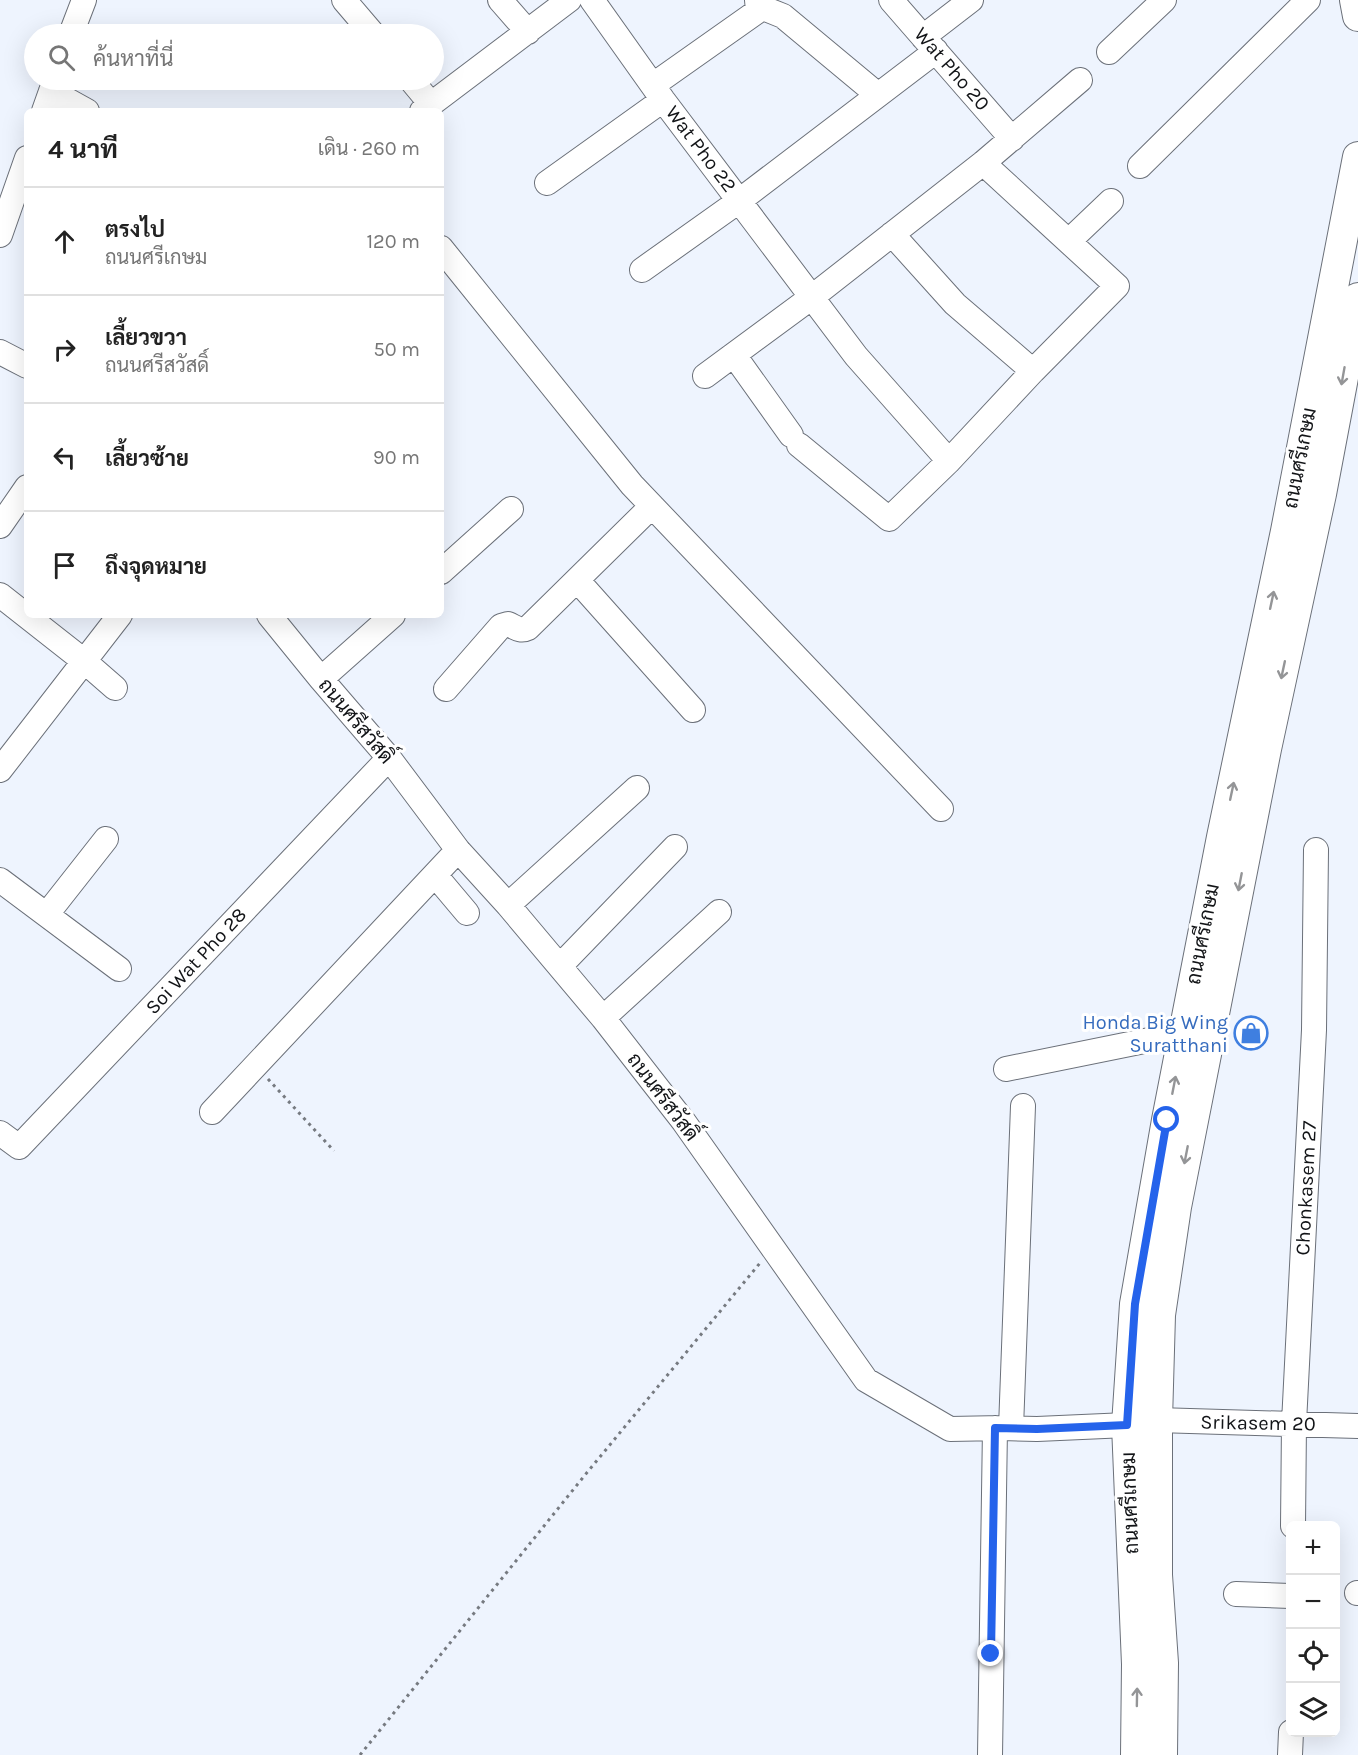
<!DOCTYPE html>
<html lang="th">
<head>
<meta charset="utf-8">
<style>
	:root { --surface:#fff; --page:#f2f2f2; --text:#222; --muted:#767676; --line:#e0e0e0 }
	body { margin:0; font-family:Karla,Sarabun,sans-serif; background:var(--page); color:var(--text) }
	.controls { position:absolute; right:18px; bottom:18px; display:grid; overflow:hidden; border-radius:9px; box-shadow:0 6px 24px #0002 }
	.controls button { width:54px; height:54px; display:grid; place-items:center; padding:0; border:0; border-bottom:2px solid var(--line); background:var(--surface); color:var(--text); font:30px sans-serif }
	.stop { position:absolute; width:18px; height:18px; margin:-14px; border:4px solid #2563eb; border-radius:50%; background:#fff }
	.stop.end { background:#2563eb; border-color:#fff; box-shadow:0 2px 6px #0008 }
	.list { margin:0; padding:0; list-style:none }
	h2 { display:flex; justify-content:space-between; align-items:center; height:78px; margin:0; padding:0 24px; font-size:26px }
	h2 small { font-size:20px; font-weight:400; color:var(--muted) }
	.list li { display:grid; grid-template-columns:39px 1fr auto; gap:18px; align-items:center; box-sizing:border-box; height:108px; padding:0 24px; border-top:2px solid var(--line) }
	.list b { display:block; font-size:22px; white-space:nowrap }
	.list p { margin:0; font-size:20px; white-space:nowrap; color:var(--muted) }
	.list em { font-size:20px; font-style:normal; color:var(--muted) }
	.icon { flex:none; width:33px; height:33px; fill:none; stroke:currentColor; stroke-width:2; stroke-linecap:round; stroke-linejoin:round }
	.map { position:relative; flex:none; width:1358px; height:1755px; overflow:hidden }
	.search { position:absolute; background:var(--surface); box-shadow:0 6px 24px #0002; left:24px; top:24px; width:420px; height:66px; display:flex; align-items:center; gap:15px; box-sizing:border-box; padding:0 21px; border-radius:33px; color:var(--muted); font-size:22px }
	.panel { position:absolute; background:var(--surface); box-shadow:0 6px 24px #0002; left:24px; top:108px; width:420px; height:510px; border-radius:9px }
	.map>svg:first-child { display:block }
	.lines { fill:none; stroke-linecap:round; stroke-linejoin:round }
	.minor-casing { stroke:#6b7079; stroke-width:26 }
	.major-casing { stroke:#6b7079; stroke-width:32 }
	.path { stroke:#767a80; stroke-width:3; stroke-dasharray:3 4.5; stroke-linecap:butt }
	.minor { stroke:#fff; stroke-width:24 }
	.major { stroke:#fff; stroke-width:30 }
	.oneway { stroke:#949597 }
	.route { stroke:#2563eb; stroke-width:8 }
	.labels { text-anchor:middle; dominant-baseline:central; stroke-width:6; stroke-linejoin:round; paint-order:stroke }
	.street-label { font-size:20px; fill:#121417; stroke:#fff }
	.shop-label { font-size:20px; fill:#366cbe; stroke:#fff; text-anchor:end }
</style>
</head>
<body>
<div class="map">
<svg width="1358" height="1755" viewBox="0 0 1358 1755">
	<rect width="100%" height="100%" fill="#eef4fe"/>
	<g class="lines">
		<g class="minor-casing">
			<path id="minor" d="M344 0 373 34
				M500 0 528 32
				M592 0 663 100 856 356 949 461 1033 371 1117 286 983 163
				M891 0 1012 139
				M758 6 783 16 878 95
				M71 34 84 0
				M923 37 971 0
				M1109 52 1164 0
				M411 80 431 104
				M653 85 755 13 758 10 757 0
				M51 91 87 111
				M44 111 55 80
				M422 111 569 0
				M1140 166 1308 0
				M547 183 663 100
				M892 234 955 304 1033 371
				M0 235 27 158
				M1069 241 1111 201
				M441 248 632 485 941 809
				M642 270 739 201 936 51
				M0 352 27 366
				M734 355 791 435
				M705 376 812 297 983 163 1080 80
				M799 445 889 519 949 461
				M0 526 27 487
				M441 572 511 509
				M577 580 693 710
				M0 595 84 661 115 688
				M269 615 321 679 389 758 458 850 508 905 603 1018 684 1122 866 1380 950 1429 1002 1428 1037 1429 1127 1425
				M321 679 393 615
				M446 689 501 626 508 624C515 627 520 632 528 628L652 506
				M0 770 120 615
				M435 875 467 913
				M0 880 119 969
				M508 905 637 788
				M47 914 106 839
				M560 966 675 847
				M603 1018 719 912
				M1006 1069 1184 1033
				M212 1112 458 850
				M0 1133 19 1147 389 758
				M1157 1420 1358 1426
				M1011 1428 1023 1106
				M1293 1526 1294 1423 1314 1030 1316 850
				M1357 1593H1358
				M1236 1594 1290 1596
				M990 1755 995 1428
				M1290 1755 1291 1732"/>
		</g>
		<g class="major-casing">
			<path id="major" d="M1355 0 1358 16
				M1136 1755 1137 1664 1127 1425 1135 1304 1167 1120 1222 837 1286 531 1358 157
				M1162 1755 1163 1663 1157 1575V1420L1160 1315 1176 1207 1266 749 1321 494 1358 298"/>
		</g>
		<path class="path" d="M268 1079 334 1151
			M360 1755 585 1475 760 1263"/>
		<use href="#minor" class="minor"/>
		<use href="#major" class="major"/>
	</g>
	<defs><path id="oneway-shaft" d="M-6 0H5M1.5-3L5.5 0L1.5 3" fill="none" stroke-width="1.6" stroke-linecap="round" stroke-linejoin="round" transform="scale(1.5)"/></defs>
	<g class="oneway">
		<use href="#oneway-shaft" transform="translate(1343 376) rotate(100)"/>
		<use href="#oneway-shaft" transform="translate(1272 600) rotate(-78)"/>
		<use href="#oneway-shaft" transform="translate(1283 670) rotate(102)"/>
		<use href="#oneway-shaft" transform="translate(1232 791) rotate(-78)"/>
		<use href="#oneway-shaft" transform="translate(1240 882) rotate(101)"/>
		<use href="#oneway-shaft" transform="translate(1174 1085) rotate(-79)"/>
		<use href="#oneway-shaft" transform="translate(1186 1155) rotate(101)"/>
		<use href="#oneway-shaft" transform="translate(1137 1697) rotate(-89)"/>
	</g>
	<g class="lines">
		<path class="route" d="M991 1654 995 1428 1037 1429 1127 1425 1135 1304 1167 1120"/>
	</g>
	<defs>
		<g id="shop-ring" transform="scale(1.725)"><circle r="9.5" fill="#fff" stroke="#3f7fe0" stroke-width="1.5"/><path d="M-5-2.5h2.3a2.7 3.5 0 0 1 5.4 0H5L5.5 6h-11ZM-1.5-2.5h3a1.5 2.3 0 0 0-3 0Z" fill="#3f7fe0"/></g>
	</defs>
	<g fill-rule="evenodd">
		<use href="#shop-ring" x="1251" y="1033"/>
	</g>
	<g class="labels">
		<g class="street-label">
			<text transform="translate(952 69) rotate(49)">Wat Pho 20</text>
			<text transform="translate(701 149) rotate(53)">Wat Pho 22</text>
			<text transform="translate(1300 458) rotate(-79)">ถนนศรีเกษม</text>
			<text transform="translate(356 721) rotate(50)">ถนนศรีสวัสดิ์</text>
			<text transform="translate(1203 934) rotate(-79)">ถนนศรีเกษม</text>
			<text transform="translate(196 961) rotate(-47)">Soi Wat Pho 28</text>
			<text transform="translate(663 1097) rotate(53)">ถนนศรีสวัสดิ์</text>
			<text transform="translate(1306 1188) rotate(-87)">Chonkasem 27</text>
			<text transform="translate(1258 1423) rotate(1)">Srikasem 20</text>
			<text transform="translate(1130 1503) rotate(-92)">ถนนศรีเกษม</text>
		</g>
		<g class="shop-label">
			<text x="1228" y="1022">Honda Big Wing<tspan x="1228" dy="23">Suratthani</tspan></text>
		</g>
	</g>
</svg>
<div class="controls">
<button>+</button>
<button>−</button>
<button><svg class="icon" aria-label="locate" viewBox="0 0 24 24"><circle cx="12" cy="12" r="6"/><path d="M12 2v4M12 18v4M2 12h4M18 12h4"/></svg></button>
<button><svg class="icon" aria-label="layers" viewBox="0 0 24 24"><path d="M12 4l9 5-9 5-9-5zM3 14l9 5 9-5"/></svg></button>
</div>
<div class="stop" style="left:1167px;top:1120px"></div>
<div class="stop end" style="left:991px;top:1654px"></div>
<div class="search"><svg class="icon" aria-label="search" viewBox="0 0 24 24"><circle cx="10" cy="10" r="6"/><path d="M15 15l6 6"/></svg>ค้นหาที่นี่</div>
<section class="panel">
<h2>4 นาที<small>เดิน · 260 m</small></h2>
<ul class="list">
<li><svg class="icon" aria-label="ahead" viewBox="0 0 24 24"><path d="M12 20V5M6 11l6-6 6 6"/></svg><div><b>ตรงไป</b><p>ถนนศรีเกษม</p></div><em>120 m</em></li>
<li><svg class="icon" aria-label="right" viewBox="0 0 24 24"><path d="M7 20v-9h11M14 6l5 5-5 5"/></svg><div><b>เลี้ยวขวา</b><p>ถนนศรีสวัสดิ์</p></div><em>50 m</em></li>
<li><svg class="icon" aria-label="left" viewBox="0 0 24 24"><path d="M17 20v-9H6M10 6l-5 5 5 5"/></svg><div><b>เลี้ยวซ้าย</b></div><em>90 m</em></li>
<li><svg class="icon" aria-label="arrive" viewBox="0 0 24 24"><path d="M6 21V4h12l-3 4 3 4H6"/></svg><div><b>ถึงจุดหมาย</b></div></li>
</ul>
</section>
</div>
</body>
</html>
